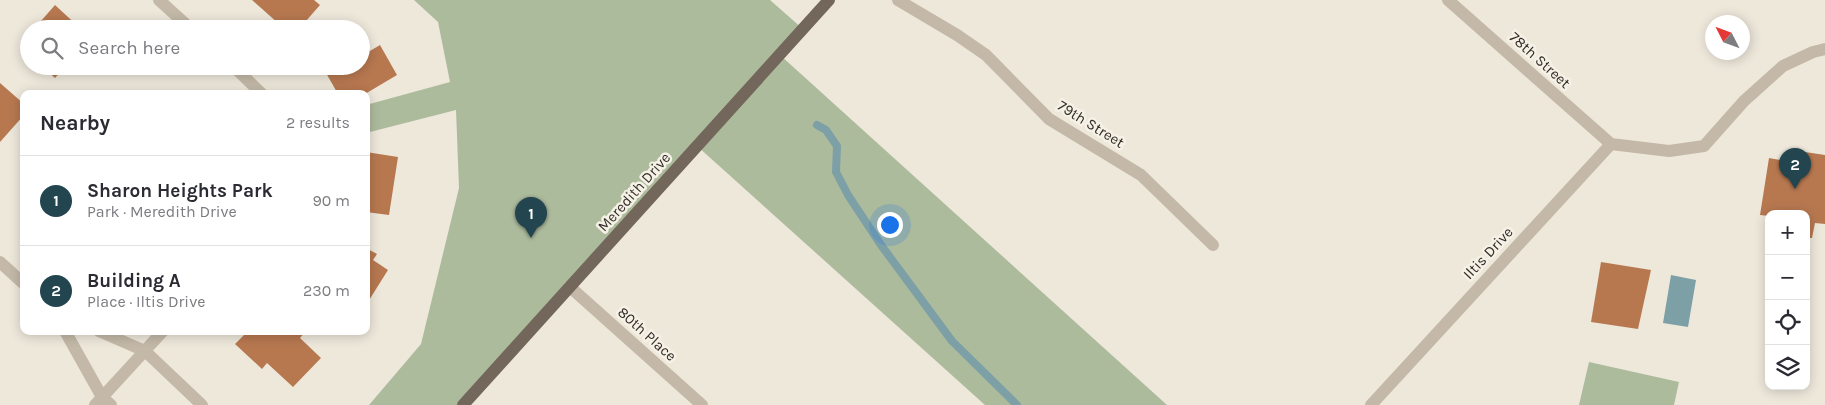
<!DOCTYPE html>
<html lang="en">
<head>
<meta charset="utf-8">
<style>
	:root { --surface:#fff; --page:#f2f2f3; --text:#2b2b33; --muted:#7c7c81; --line:#e1e1e2; --accent:#22454f }
	body { margin:0; font-family:Karla,sans-serif; background:var(--page); color:var(--text) }
	.controls { position:absolute; right:15px; bottom:15px; display:grid; overflow:hidden; border-radius:10px; box-shadow:0 2px 12px #0003 }
	.controls button { width:45px; height:45px; display:grid; place-items:center; padding:0; border:0; border-bottom:1px solid var(--line); background:var(--surface); color:var(--text); font:25px sans-serif }
	.compass { position:absolute; left:1705px; top:15px; width:45px; height:45px; border-radius:50%; background:var(--surface); box-shadow:0 2px 12px #0003; rotate:312deg }
	.you { position:absolute; left:889px; top:224px; width:18px; height:18px; margin:-12px; border:4px solid #fff; border-radius:50%; background:#1a73e8; box-shadow:0 0 0 8px #1a73e833 }
	.badge { display:grid; place-items:center; width:32px; height:32px; border-radius:50%; background:var(--accent); color:#fff; font-size:16px; font-weight:700 }
	.pin { position:absolute; translate:-50% -41px; filter:drop-shadow(0 1px 2px #0008) }
	.pin::after { content:''; position:absolute; top:26px; width:18px; height:15px; background:inherit; clip-path:polygon(0 0,100% 0,50% 100%) }
	.list { margin:0; padding:0; list-style:none }
	h2 { display:flex; justify-content:space-between; align-items:center; height:65px; margin:0; padding:0 20px; font-size:21px }
	h2 small { font-size:16px; font-weight:400; color:var(--muted) }
	.list li { display:grid; grid-template-columns:32px 1fr auto; gap:15px; align-items:center; box-sizing:border-box; height:90px; padding:0 20px; border-top:1px solid var(--line) }
	.list b { display:block; font-size:19px; white-space:nowrap }
	.list p { margin:0; font-size:16px; white-space:nowrap; color:var(--muted) }
	.list em { font-size:16px; font-style:normal; color:var(--muted) }
	.icon { flex:none; width:28px; height:28px; fill:none; stroke:currentColor; stroke-width:2; stroke-linecap:round; stroke-linejoin:round }
	.map { position:relative; flex:none; width:1825px; height:405px; overflow:hidden }
	.search { position:absolute; background:var(--surface); box-shadow:0 2px 12px #0003; left:20px; top:20px; width:350px; height:55px; display:flex; align-items:center; gap:12px; box-sizing:border-box; padding:0 18px; border-radius:28px; color:var(--muted); font-size:19px }
	.panel { position:absolute; background:var(--surface); box-shadow:0 2px 12px #0003; left:20px; top:90px; width:350px; height:245px; border-radius:10px }
	.map>svg:first-child { display:block }
	.green { fill:#adbb9d }
	.water { fill:#7da0a7 }
	.lines { fill:none; stroke-linecap:round; stroke-linejoin:round }
	.stream { stroke:#7da0a7; stroke-width:8 }
	.building { fill:#b77850 }
	.minor { stroke:#c4b9a8; stroke-width:12 }
	.major { stroke:#73665a; stroke-width:12 }
	.labels { text-anchor:middle; dominant-baseline:central; stroke-width:5; stroke-linejoin:round; paint-order:stroke }
	.street-label { font-size:15px; fill:#322c27; stroke:#f6f1e6 }
</style>
</head>
<body>
<div class="map">
<svg width="1825" height="405" viewBox="0 0 1825 405">
	<rect width="100%" height="100%" fill="#eee8db"/>
	<path class="green" d="M414 0H770L803 29 780 55 1167 405H985L697 146 463 405H369L421 344 459 188 456 110 366 133V105L450 82 438 22Z
		M1589 362 1679 382 1674 405H1579Z"/>
	<path class="water" d="M1671 275 1696 280 1688 327 1663 323Z"/>
	<g class="lines">
		<path class="stream" d="M817 125 826 130 837 146 836 172 848 195 881 245 952 341 1017 405"/>
	</g>
	<path class="building" d="M252 0H314L320 5 299 29H292L282 20 279 24Z
		M55 5 81 29H34Z
		M361 35 370 51 380 45 397 75 365 94H338L322 66H361Z
		M42 66H66L55 78Z
		M0 83 24 104V115L0 142Z
		M366 152 398 157 389 215 366 212Z
		M1805 152 1825 155V224L1815 223 1812 238H1806V214H1769V216L1760 215 1769 158 1803 164Z
		M366 248 377 254 373 260 388 270 366 305Z
		M1601 262 1651 270 1638 329 1591 322Z
		M248 331H306L300 338 321 358 293 387 267 363 262 369 235 344Z"/>
	<g class="lines">
		<path class="minor" d="M159 0 191 29
			M898 0 957 35 986 55 1049 119 1141 175 1213 245
			M1448 0 1611 144
			M233 66 262 94
			M1611 144 1669 151 1704 146 1744 101 1783 66 1813 52 1825 49
			M0 262 24 284
			M570 287 702 405
			M65 331 102 397 111 405
			M99 331 145 351 202 405
			M95 405 163 331
			M1371 405 1611 144"/>
		<path class="major" d="M463 405 829 0"/>
	</g>
	<g class="labels">
		<g class="street-label">
			<text transform="translate(1540 60) rotate(42)">78th Street</text>
			<text transform="translate(1091 124) rotate(32)">79th Street</text>
			<text transform="translate(634 192) rotate(-48)">Meredith Drive</text>
			<text transform="translate(1488 253) rotate(-47)">Iltis Drive</text>
			<text transform="translate(647 334) rotate(42)">80th Place</text>
		</g>
	</g>
</svg>
<div class="controls">
<button>+</button>
<button>−</button>
<button><svg class="icon" aria-label="locate" viewBox="0 0 24 24"><circle cx="12" cy="12" r="6"/><path d="M12 2v4M12 18v4M2 12h4M18 12h4"/></svg></button>
<button><svg class="icon" aria-label="layers" viewBox="0 0 24 24"><path d="M12 4l9 5-9 5-9-5zM3 14l9 5 9-5"/></svg></button>
</div>
<svg class="compass" viewBox="-18 -18 36 36"><path d="M0-13l5 13h-10z" fill="#e53935"/><path d="M0 13l5-13h-10z" fill="#7c7c81"/></svg>
<div class="you"></div>
<div class="pin badge" style="left:531px;top:238px">1</div>
<div class="pin badge" style="left:1795px;top:189px">2</div>
<div class="search"><svg class="icon" aria-label="search" viewBox="0 0 24 24"><circle cx="10" cy="10" r="6"/><path d="M15 15l6 6"/></svg>Search here</div>
<section class="panel">
<h2>Nearby<small>2 results</small></h2>
<ul class="list">
<li><span class="badge">1</span><div><b>Sharon Heights Park</b><p>Park · Meredith Drive</p></div><em>90 m</em></li>
<li><span class="badge">2</span><div><b>Building A</b><p>Place · Iltis Drive</p></div><em>230 m</em></li>
</ul>
</section>
</div>
</body>
</html>
